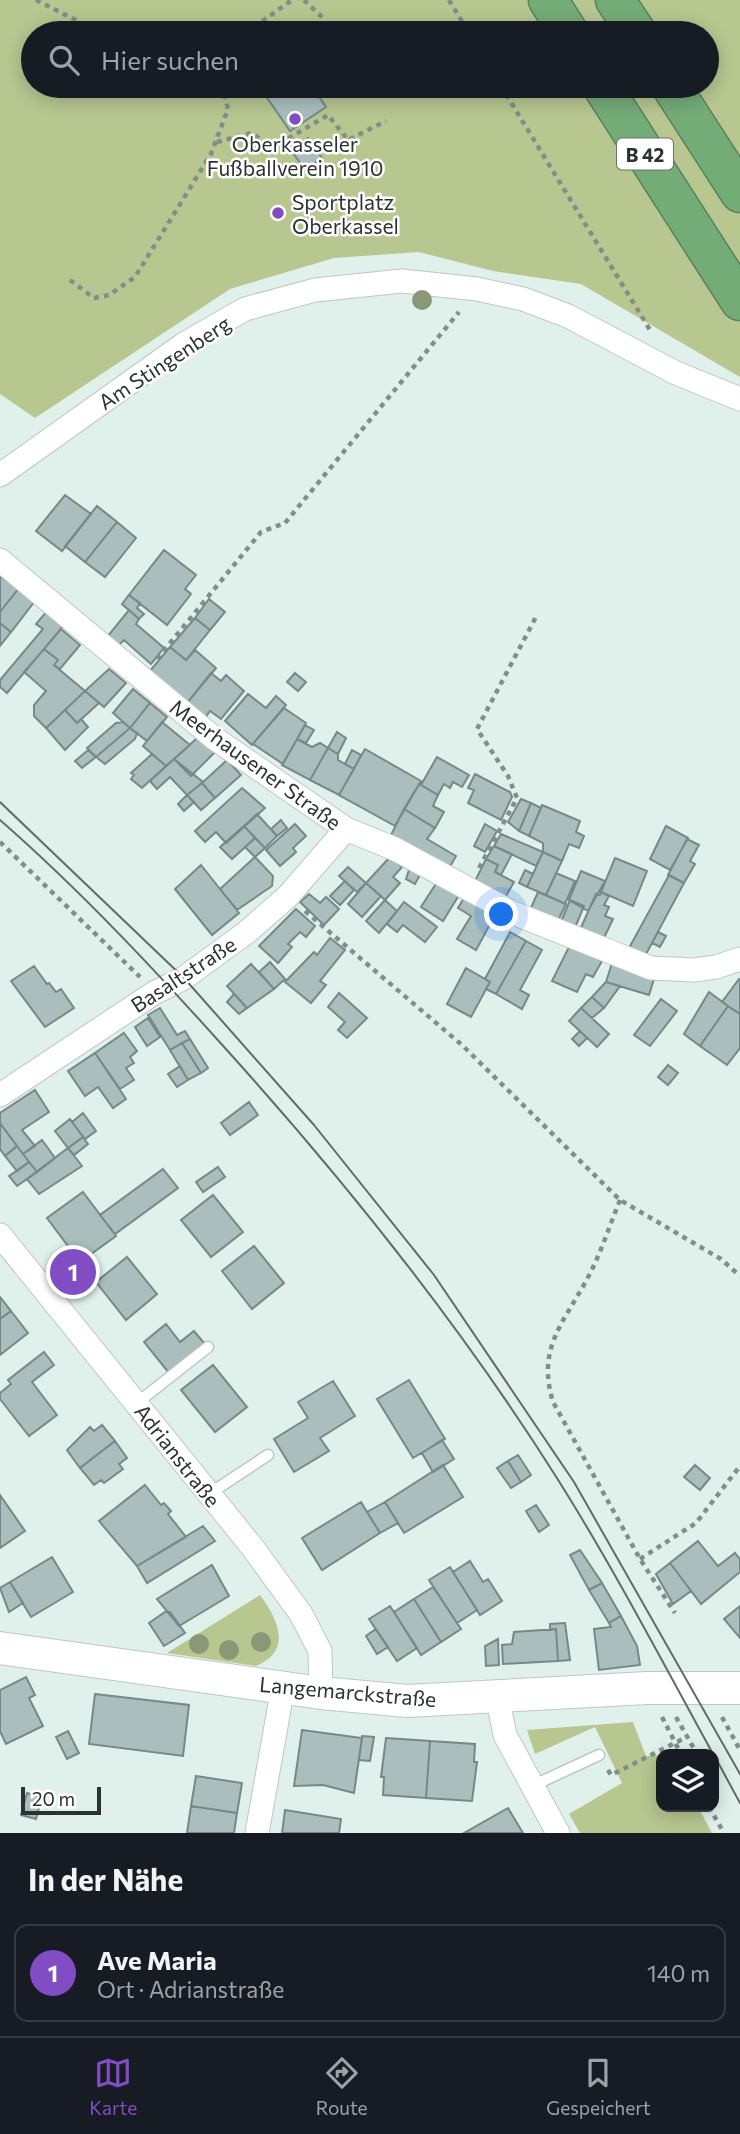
<!DOCTYPE html>
<html lang="de">
<head>
<meta charset="utf-8">
<style>
	:root { --surface:#171b24; --page:#20242c; --text:#f1f3f6; --muted:#9ea1a6; --line:#363941; --accent:#814cc4 }
	body { margin:0; font-family:Commissioner,sans-serif; background:var(--page); color:var(--text) }
	.controls { position:absolute; right:21px; bottom:21px; display:grid; overflow:hidden; border-radius:14px; box-shadow:0 4px 18px #0003 }
	.controls button { width:63px; height:63px; display:grid; place-items:center; padding:0; border:0; border-bottom:2px solid var(--line); background:var(--surface); color:var(--text); font:35px sans-serif }
	.scale { position:absolute; left:21px; bottom:18px; width:80px; box-sizing:border-box; padding-left:7px; border:4px solid #2b3230; border-top:0; font-size:19px; line-height:24px; white-space:nowrap; color:#2b3230; -webkit-text-stroke:5px #fff; paint-order:stroke }
	.you { position:absolute; left:502px; top:915px; width:24px; height:24px; margin:-18px; border:5px solid #fff; border-radius:50%; background:#1a73e8; box-shadow:0 0 0 10px #1a73e833 }
	.badge { display:grid; place-items:center; width:46px; height:46px; border-radius:50%; background:var(--accent); color:#fff; font-size:23px; font-weight:700 }
	.pin { position:absolute; translate:-50% -50%; border:4px solid #fff; box-shadow:0 2px 7px #0006 }
	.list { margin:0; padding:0; list-style:none }
	h2 { display:flex; justify-content:space-between; align-items:center; height:91px; margin:0; padding:0 28px; font-size:30px }
	h2 small { font-size:23px; font-weight:400; color:var(--muted) }
	.list li { display:grid; grid-template-columns:46px 1fr auto; gap:21px; align-items:center; box-sizing:border-box; height:98px; margin:0 14px 14px; padding:0 14px; border:2px solid var(--line); border-radius:14px }
	.list b { display:block; font-size:26px; white-space:nowrap }
	.list p { margin:0; font-size:23px; white-space:nowrap; color:var(--muted) }
	.list em { font-size:23px; font-style:normal; color:var(--muted) }
	.icon { flex:none; width:38px; height:38px; fill:none; stroke:currentColor; stroke-width:2; stroke-linecap:round; stroke-linejoin:round }
	.map { position:relative; flex:none; width:740px; height:1833px; overflow:hidden }
	.search { position:absolute; background:var(--surface); box-shadow:0 4px 18px #0003; left:21px; right:21px; top:21px; height:77px; display:flex; align-items:center; gap:18px; box-sizing:border-box; padding:0 24px; border-radius:38px; color:var(--muted); font-size:26px }
	.sheet { height:203px; background:var(--surface) }
	nav { display:flex; justify-content:space-around; align-items:center; box-sizing:border-box; height:98px; border-top:2px solid var(--line); background:var(--surface); font-size:19px; color:var(--muted) }
	nav a { display:grid; justify-items:center; gap:4px }
	nav .on { color:var(--accent) }
	.map>svg:first-child { display:block }
	.green { fill:#b8c690; fill-rule:evenodd }
	.building { fill:#abbebe; stroke:#768888; stroke-width:2 }
	.lines { fill:none; stroke-linecap:round; stroke-linejoin:round }
	.lane-casing { stroke:#b9cac3; stroke-width:13 }
	.street-casing { stroke:#b9cac3; stroke-width:25 }
	.secondary-casing { stroke:#b9cac3; stroke-width:34 }
	.highway-casing { stroke:#5a815f; stroke-width:41 }
	.path { stroke:#828e8a; stroke-width:4.5; stroke-dasharray:5 5; stroke-linecap:butt }
	.lane { stroke:#fff; stroke-width:10 }
	.street { stroke:#fff; stroke-width:23 }
	.secondary { stroke:#fff; stroke-width:32 }
	.highway { stroke:#74ac78; stroke-width:38 }
	.tram { stroke:#616b68; stroke-width:2 }
	.tree { fill:#8a9878 }
	.poi-dot { fill:#814cc4; stroke:#fff; stroke-width:2.5 }
	.labels { text-anchor:middle; dominant-baseline:central; stroke-width:5; stroke-linejoin:round; paint-order:stroke }
	.shield { fill:#fff; stroke:#6b706e; stroke-width:2 }
	.shield-label { font-size:19px; font-weight:bold; fill:#2b3230 }
	.poi-label { font-size:21px; fill:#2b3230; stroke:#fff }
	.street-label { font-size:21px; fill:#2b3230; stroke:#fff }
</style>
</head>
<body>
<div class="map">
<svg width="740" height="1833" viewBox="0 0 740 1833">
	<rect width="100%" height="100%" fill="#e0f1eb"/>
	<path class="green" d="M0 0H740V377L581 284 493 271 419 252 334 258 230 289 35 418 0 394ZM33 33H707V86H33Z
		M260 1595C278 1619 293 1651 256 1666L167 1653Z
		M633 1722 646 1756 661 1755V1807H698L712 1833H580L569 1814 622 1783 595 1727 535 1754 527 1730Z"/>
	<path class="building" d="M259 86H312L326 107 290 131Z
		M308 138 322 158 305 170 291 150Z
		M65 495 91 514 62 551 36 531Z
		M97 506 117 522 85 562 65 546Z
		M117 522 136 538 105 577 85 562Z
		M164 550 196 575 185 589 191 594 167 625 129 595Z
		M0 576 19 588 0 612Z
		M19 588 35 601 11 632 0 623V612Z
		M129 595 140 603 137 608 144 614 139 619 122 604Z
		M209 599 225 612 210 630 195 618Z
		M129 610 139 619 136 624 164 648 151 664 124 640 118 646 107 637Z
		M47 611 65 624 7 693 0 687V680L43 629 36 624Z
		M195 618 210 630 186 660 170 647Z
		M0 623 11 632 0 646Z
		M61 629 80 645 60 669 54 665 58 660 44 649Z
		M170 647 186 660 195 650 216 668 187 703 149 672Z
		M44 649 58 660 54 665 85 691 46 728 34 716V705L46 691 24 672Z
		M109 669 126 683 104 707 85 691Z
		M211 673 221 681 226 675 244 691 221 719 210 711 205 718 187 703Z
		M295 673 306 682 298 691 287 682Z
		M133 689 150 703 130 728 113 713Z
		M85 691 99 703 77 723 65 710Z
		M248 694 266 708 276 696 286 705 252 745 225 721Z
		M150 703 167 717 147 741 130 728Z
		M284 708 306 723 283 764 253 744Z
		M65 710 77 723 81 719 88 727 65 750 46 728Z
		M123 722 130 728 96 757 87 748 116 723Z
		M162 722 190 745 166 766 143 746Z
		M305 725 314 730 306 743 297 739Z
		M130 728 137 733 135 739 105 764 96 757Z
		M337 732 346 738 338 754 328 748Z
		M197 738 215 752 191 776 174 759Z
		M297 739 312 747 320 743 328 748 310 780 282 765Z
		M328 748 338 754V760L354 769 339 795 310 780Z
		M365 749 421 781 395 826 339 795Z
		M88 750 96 757 82 768 75 761Z
		M352 750 361 755 354 769 345 764Z
		M152 754 166 766 142 788 131 779 134 775 131 773Z
		M437 757 469 775 462 787 453 782 450 788 444 784 438 795 421 785Z
		M174 759 203 782 187 795 170 777 157 789 150 781Z
		M227 760 241 775 215 798 202 783Z
		M475 774 510 792 512 797 501 820 468 803 474 790 468 788Z
		M202 783 215 798 201 810 187 795Z
		M419 784 438 795 433 806 444 812 435 828 404 809Z
		M242 788 265 808 226 843 216 832 205 842 195 831Z
		M187 795 194 802 184 811 178 804Z
		M521 799 531 803 519 831 508 822Z
		M531 803 541 808 529 836 519 831Z
		M542 805 580 821 576 832 584 836 579 848 569 844 562 861 543 852V843L529 836Z
		M404 809 435 828 427 839 456 856 448 870 390 837Z
		M257 814 277 836 265 848 244 826Z
		M281 820 287 828 277 836 271 829Z
		M295 824 306 836 293 848 296 852 280 866 266 850Z
		M485 824 497 831 485 852 474 846Z
		M244 826 255 838 232 859 220 847Z
		M666 826 688 838 670 870 650 859Z
		M501 834 543 852 536 866 494 846Z
		M255 838 265 848 255 857 245 847Z
		M687 839 699 845 690 861 695 864 684 883 668 875Z
		M494 846 512 854 501 875 495 872 498 865 486 859Z
		M543 852 562 861 546 895 527 887Z
		M255 857 273 876 272 886 237 910 220 889Z
		M390 857 402 867 393 877 400 883 385 900 366 883Z
		M615 858 647 871 633 906 601 892Z
		M486 859 498 865 495 872 514 882 505 898 474 883Z
		M201 865 239 913 212 935 175 889Z
		M348 867 366 883 357 892 339 876Z
		M410 867 421 873 415 884 406 879Z
		M525 870 533 874 527 887 519 883Z
		M581 871 605 881 588 911 569 900Z
		M556 873 575 881 565 904 546 895Z
		M669 875 684 883 645 956 629 948Z
		M345 881 354 890 340 905 330 896Z
		M437 882 459 895 443 921 421 907Z
		M366 883 381 896 362 917 348 904Z
		M538 892 566 904 557 923 530 910Z
		M601 892 609 896 604 905 609 907 605 916 613 919 602 942 579 932 596 894 600 895Z
		M309 894 320 903 326 897 339 909 324 925 300 902Z
		M464 898 495 915 476 950 457 939 471 916 458 908Z
		M385 900 397 911 379 933 366 921Z
		M570 900 584 906 574 930 560 924Z
		M404 902 437 927 425 942 403 925 397 932 387 924Z
		M296 909 315 926 306 937 300 932 288 944 292 947 278 963 259 946Z
		M510 932 526 941 496 994 486 989 490 982 485 979Z
		M658 932 666 936 660 947 652 943Z
		M330 938 345 950 320 981 326 985 311 1003 285 982 314 952 317 955Z
		M526 941 542 950 520 990 529 995 522 1009 496 994Z
		M570 945 602 961 593 977 586 974 577 992 552 981Z
		M270 962 285 979 274 989 259 972Z
		M612 963 655 976 649 995 606 982Z
		M251 964 274 989 247 1008 227 986Z
		M34 966 47 984 49 983 56 992 61 989 74 1008 45 1027 11 981Z
		M466 968 490 982 471 1017 447 1004Z
		M739 979H740V1014L722 1002Z
		M606 982 620 986 604 1008 592 997Z
		M709 992 728 1006 700 1046 684 1034Z
		M339 993 367 1018 347 1038 338 1030 345 1022 328 1007Z
		M234 994 247 1008 239 1014 227 1002Z
		M592 997 604 1008 592 1018 581 1008Z
		M661 999 677 1011 650 1046 634 1035Z
		M728 1006 740 1014V1048L727 1065 700 1046Z
		M160 1008 177 1035 185 1031 190 1039 170 1050 148 1015Z
		M581 1008 609 1034 597 1047 569 1021Z
		M148 1018 160 1037 147 1046 135 1027Z
		M580 1031 587 1038 579 1046 572 1039Z
		M124 1033 137 1051 130 1057 134 1063 126 1068 134 1080 120 1089 95 1053Z
		M190 1039 208 1068 201 1073 182 1043Z
		M182 1043 201 1073 188 1080 170 1050Z
		M95 1053 126 1099 113 1108 98 1087 85 1096 68 1071Z
		M668 1065 678 1073 668 1085 658 1077Z
		M180 1066 188 1080 177 1087 168 1074Z
		M35 1090 49 1112 22 1130 35 1146 23 1154 0 1123V1113Z
		M249 1102 258 1115 230 1135 221 1123Z
		M83 1113 96 1131 85 1139 72 1122Z
		M70 1119 83 1137 68 1148 55 1131Z
		M0 1123 17 1146 5 1156 0 1149Z
		M83 1137 88 1144 74 1155 68 1148Z
		M42 1140 55 1158 37 1172 23 1154Z
		M17 1146 29 1162 17 1171 5 1156Z
		M68 1148 82 1166 39 1194 27 1179Z
		M29 1162 37 1172 17 1186 9 1176Z
		M218 1167 225 1177 203 1192 196 1182Z
		M163 1169 178 1188 115 1234 100 1215Z
		M83 1192 116 1236 80 1262 47 1218Z
		M213 1195 243 1232 211 1257 181 1220Z
		M254 1246 284 1283 252 1309 222 1271Z
		M127 1257 157 1294 126 1320 96 1282Z
		M0 1297 11 1311 0 1319Z
		M11 1311 28 1333 0 1355V1319Z
		M166 1324 180 1342 194 1331 204 1343 169 1373 144 1342Z
		M44 1352 54 1365 32 1382 57 1415 29 1436 0 1399V1393L11 1384 8 1380Z
		M213 1365 247 1407 215 1432 181 1390Z
		M409 1380 445 1439 413 1458 377 1399Z
		M333 1381 355 1416 320 1438 329 1451 294 1472 274 1439 308 1418 298 1402Z
		M102 1425 115 1441 80 1468 67 1450 90 1427 94 1431Z
		M442 1440 454 1459 433 1472 422 1453Z
		M115 1441 127 1458 119 1464 123 1469 104 1483 101 1480 94 1485 80 1468Z
		M518 1455 531 1475 521 1482 508 1461Z
		M508 1461 521 1482 511 1488 497 1468Z
		M443 1465 463 1497 404 1533 385 1502Z
		M695 1465 710 1478 700 1490 684 1477Z
		M145 1485 161 1505 164 1503 171 1511 168 1514 186 1537 137 1566 99 1521Z
		M0 1495 25 1531 0 1548Z
		M361 1502 380 1533 322 1570 302 1538Z
		M385 1502 398 1523 380 1533 367 1512Z
		M536 1505 549 1525 539 1532 526 1511Z
		M203 1526 215 1541 147 1583 137 1566Z
		M698 1541 718 1566 735 1553 740 1559V1572L701 1604 670 1563Z
		M580 1550 602 1583 589 1590 570 1555Z
		M52 1557 73 1592 31 1617 10 1582Z
		M470 1561 483 1582 488 1579 502 1601 480 1615 453 1572Z
		M670 1563 691 1591 673 1604 656 1574Z
		M212 1565 229 1596 179 1626 157 1599Z
		M450 1567 477 1610 457 1623 429 1580Z
		M10 1582 23 1603 9 1612 0 1588Z
		M602 1583 621 1616 609 1623 589 1590Z
		M433 1587 461 1629 441 1642 414 1599Z
		M414 1599 441 1642 421 1655 394 1612Z
		M390 1606 417 1648 397 1661 369 1619Z
		M740 1606V1638L724 1619Z
		M165 1612H170L185 1633 164 1646 149 1623Z
		M621 1616 637 1646 640 1665 599 1670 594 1629 611 1627 609 1623Z
		M565 1623 570 1660 558 1661 556 1629 550 1630V1624Z
		M376 1629 388 1647 377 1654 366 1636Z
		M556 1629 558 1661 503 1664 502 1645 512 1644 514 1632Z
		M498 1639 499 1665 486 1666 485 1646Z
		M26 1677 35 1695 29 1698 43 1726 6 1744 0 1731V1690Z
		M95 1694 189 1705 183 1756 89 1744Z
		M302 1730 362 1738 354 1793 323 1785 294 1786Z
		M68 1731 79 1753 67 1759 56 1737Z
		M362 1736 374 1737 370 1761 359 1760Z
		M386 1738 430 1741 426 1798 383 1795 384 1777H381Z
		M430 1741 475 1744 474 1762H477L472 1801 426 1798Z
		M196 1776 242 1783 237 1813 191 1806Z
		M27 1793 42 1797 36 1819 21 1815Z
		M191 1806 237 1813 234 1833H187Z
		M508 1808 523 1833H464Z
		M285 1810 341 1819 339 1833H282Z"/>
	<g class="lines">
		<g class="lane-casing">
			<path id="lane" d="M137 1403 208 1347
				M209 1494 268 1455
				M532 1786 599 1755"/>
		</g>
		<g class="street-casing">
			<path id="street" d="M0 475 184 344 245 309 315 290 402 281 477 289 523 299 568 316 676 373 740 399
				M0 560 214 738 346 829 395 849 511 912 651 968 694 970 716 967 740 959
				M0 1095 154 993 184 978 247 932 288 896 346 829
				M0 1235 253 1548 301 1614 320 1651 321 1693
				M497 1696 505 1735 558 1833
				M257 1833 283 1687"/>
		</g>
		<g class="secondary-casing">
			<path id="secondary" d="M0 1648 321 1693 407 1701 647 1688H740"/>
		</g>
		<g class="highway-casing">
			<path id="highway" d="M548 0 569 33
				M615 0 637 33
				M602 86 740 301
				M671 86 740 193"/>
		</g>
		<path class="path" d="M36 0 101 33
			M304 0 324 19
			M449 0 469 33
			M246 33 292 0
			M204 86 222 95
			M501 86 650 330
			M217 142 252 133 272 148 328 115 348 140 386 121
			M70 280 94 298 109 295 135 277 211 154 228 109 222 86
			M157 659 261 532 285 523 459 312
			M0 842 140 977
			M479 868 517 798 508 776 477 729 537 615
			M305 911 462 1045 620 1200 721 1259 740 1276
			M620 1200C609 1227 600 1256 586 1281 562 1325 537 1349 553 1402L640 1559 675 1613
			M640 1559 696 1523 740 1466
			M662 1717 681 1754
			M676 1717 697 1754
			M722 1717 740 1750
			M608 1770 611 1775 687 1737
			M709 1807 724 1833"/>
		<use href="#lane" class="lane"/>
		<use href="#street" class="street"/>
		<use href="#secondary" class="secondary"/>
		<use href="#highway" class="highway"/>
		<path class="tram" d="M0 802 184 978 314 1125 434 1275 574 1482 740 1774
			M0 820C80 890 154 969 225 1048 346 1182 459 1323 555 1475 612 1565 662 1661 713 1754
			M714 1755 740 1803"/>
	</g>
	<g class="tree">
		<circle cx="422" cy="300" r="10"/>
		<circle cx="261" cy="1642" r="10"/>
		<circle cx="199" cy="1644" r="10"/>
		<circle cx="229" cy="1650" r="10"/>
	</g>
	<g class="poi-dot">
		<circle cx="295" cy="119" r="7"/>
		<circle cx="278" cy="213" r="7"/>
	</g>
	<g class="labels">
		<rect class="shield" x="617" y="138.5" width="56" height="31" rx="5"/>
		<g class="shield-label">
			<text x="645" y="154">B 42</text>
		</g>
		<g class="poi-label">
			<text x="295" y="143">Oberkasseler<tspan x="295" dy="24">Fußballverein 1910</tspan></text>
			<text x="292" y="201" text-anchor="start">Sportplatz<tspan x="292" dy="24">Oberkassel</tspan></text>
		</g>
		<g class="street-label">
			<text transform="translate(164 362) rotate(-33)">Am Stingenberg</text>
			<text transform="translate(256 764) rotate(36)">Meerhausener Straße</text>
			<text transform="translate(183 974) rotate(-33)">Basaltstraße</text>
			<text transform="translate(178 1455) rotate(52)">Adrianstraße</text>
			<text transform="translate(348 1691) rotate(5)">Langemarckstraße</text>
		</g>
	</g>
</svg>
<div class="controls">
<button><svg class="icon" aria-label="layers" viewBox="0 0 24 24"><path d="M12 4l9 5-9 5-9-5zM3 14l9 5 9-5"/></svg></button>
</div>
<div class="scale">20 m</div>
<div class="you"></div>
<div class="pin badge" style="left:73px;top:1272px">1</div>
<div class="search"><svg class="icon" aria-label="search" viewBox="0 0 24 24"><circle cx="10" cy="10" r="6"/><path d="M15 15l6 6"/></svg>Hier suchen</div>
</div>
<section class="sheet">
<h2>In der Nähe<small></small></h2>
<ul class="list">
<li><span class="badge">1</span><div><b>Ave Maria</b><p>Ort · Adrianstraße</p></div><em>140 m</em></li>
</ul>
</section>
<nav>
<a class="on"><svg class="icon" aria-label="map" viewBox="0 0 24 24"><path d="M3 6l6-2 6 2 6-2v14l-6 2-6-2-6 2zM9 4v14M15 6v14"/></svg>Karte</a>
<a><svg class="icon" aria-label="directions" viewBox="0 0 24 24"><path d="M12 3l9 9-9 9-9-9zM9 14v-3h6M13 9l2 2-2 2"/></svg>Route</a>
<a><svg class="icon" aria-label="saved" viewBox="0 0 24 24"><path d="M7 4h10v16l-5-4-5 4z"/></svg>Gespeichert</a>
</nav>
</body>
</html>
